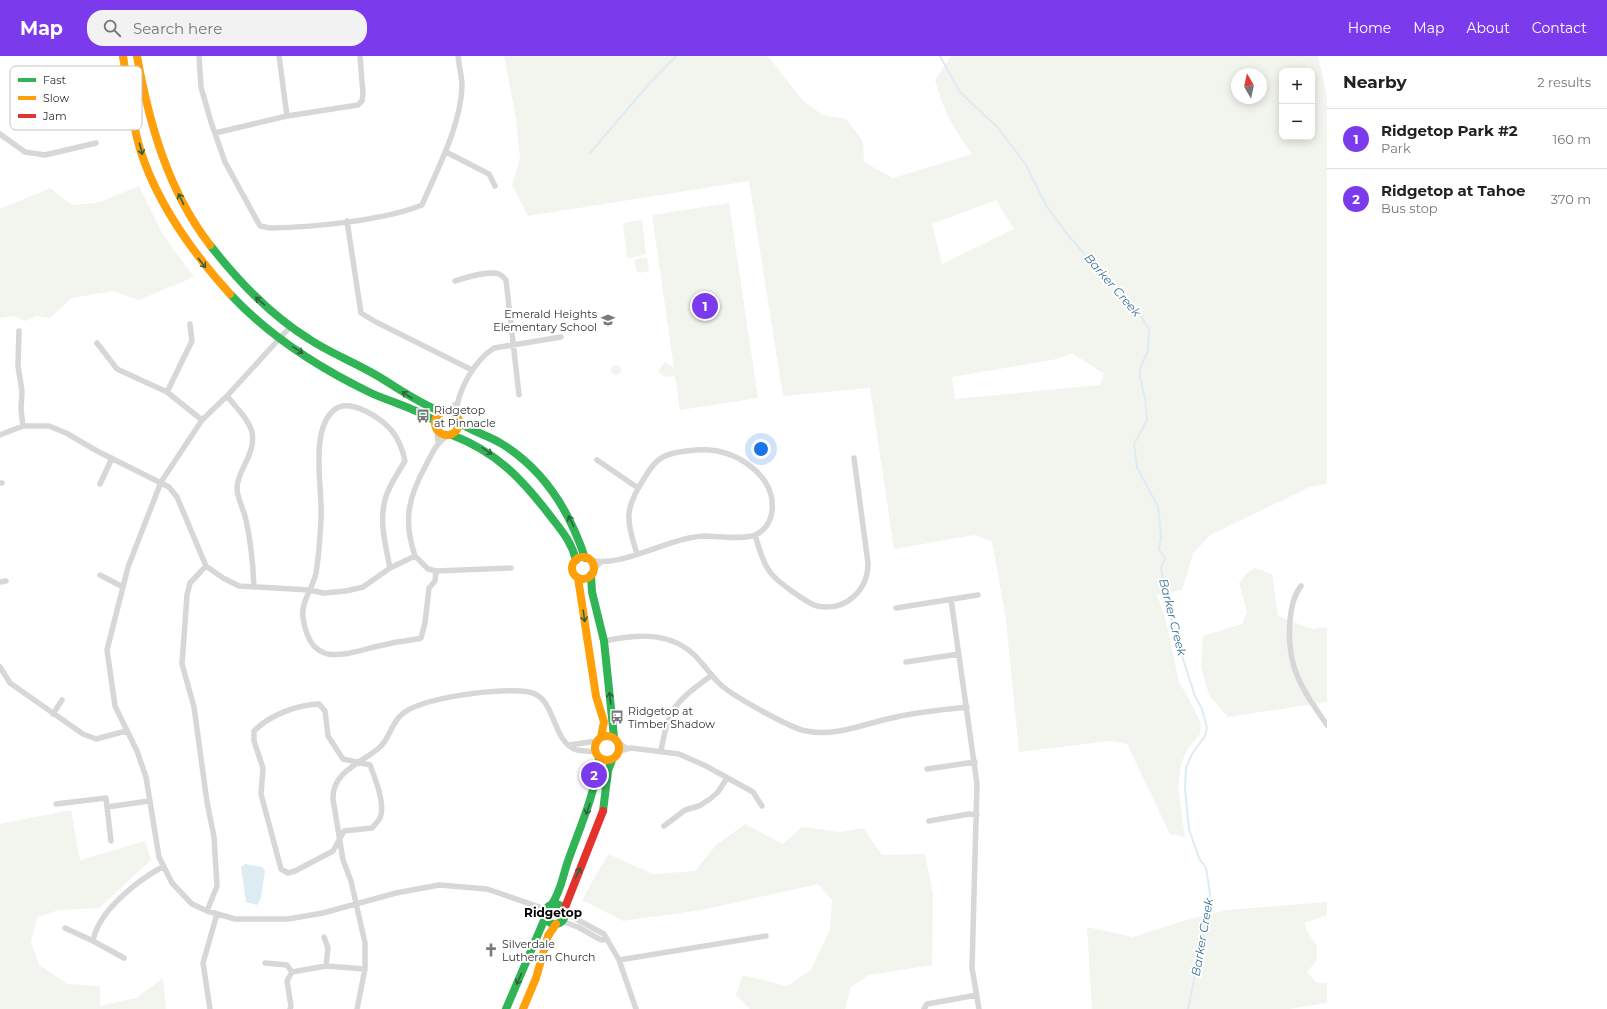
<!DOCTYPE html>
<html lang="en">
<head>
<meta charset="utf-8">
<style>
	:root { --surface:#fff; --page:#f2f2f2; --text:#222; --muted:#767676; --line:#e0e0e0; --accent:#7c3aed }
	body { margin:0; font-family:Montserrat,sans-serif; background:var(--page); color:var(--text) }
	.controls { position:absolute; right:12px; top:12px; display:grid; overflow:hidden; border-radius:8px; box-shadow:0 2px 10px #0003 }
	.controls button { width:36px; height:36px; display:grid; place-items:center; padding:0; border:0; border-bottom:1px solid var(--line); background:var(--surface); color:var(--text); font:20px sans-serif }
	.compass { position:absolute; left:1231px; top:12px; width:36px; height:36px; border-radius:50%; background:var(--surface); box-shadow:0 2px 10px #0003; rotate:351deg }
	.you { position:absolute; left:761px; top:393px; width:14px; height:14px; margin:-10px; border:3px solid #fff; border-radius:50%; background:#1a73e8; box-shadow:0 0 0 6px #1a73e833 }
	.badge { display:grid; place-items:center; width:26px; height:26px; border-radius:50%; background:var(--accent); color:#fff; font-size:13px; font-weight:700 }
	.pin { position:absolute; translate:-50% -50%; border:2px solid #fff; box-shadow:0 1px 4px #0006 }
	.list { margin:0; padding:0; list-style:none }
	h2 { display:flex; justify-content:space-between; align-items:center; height:52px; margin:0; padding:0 16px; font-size:17px }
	h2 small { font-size:13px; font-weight:400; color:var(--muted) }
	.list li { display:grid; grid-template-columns:26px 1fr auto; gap:12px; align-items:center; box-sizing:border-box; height:60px; padding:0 16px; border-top:1px solid var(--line) }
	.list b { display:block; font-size:15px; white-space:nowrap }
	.list p { margin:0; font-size:13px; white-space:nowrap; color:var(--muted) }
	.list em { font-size:13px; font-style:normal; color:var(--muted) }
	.icon { flex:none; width:22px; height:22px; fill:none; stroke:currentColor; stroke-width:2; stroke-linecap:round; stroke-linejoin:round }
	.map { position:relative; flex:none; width:1327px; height:953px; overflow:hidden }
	header { display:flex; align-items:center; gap:24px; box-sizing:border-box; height:56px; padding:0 20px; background:var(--accent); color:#fff }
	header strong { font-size:19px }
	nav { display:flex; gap:22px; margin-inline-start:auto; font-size:14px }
	.search { width:280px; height:36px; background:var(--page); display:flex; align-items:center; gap:10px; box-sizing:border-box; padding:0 14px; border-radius:16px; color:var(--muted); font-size:15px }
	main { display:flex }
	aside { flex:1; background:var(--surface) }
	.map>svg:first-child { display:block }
	.green { fill:#f1f5ed; fill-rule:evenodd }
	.water { fill:#ddebf3 }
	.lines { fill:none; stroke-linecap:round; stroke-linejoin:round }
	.stream { stroke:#ddebf3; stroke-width:2 }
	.street { stroke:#d7d7d7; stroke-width:5.5 }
	.fast { stroke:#30b455; stroke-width:8 }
	.slow { stroke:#ff9f0a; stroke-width:8 }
	.jam { stroke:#e5322d; stroke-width:8 }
	.oneway { stroke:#32603f }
	.labels { text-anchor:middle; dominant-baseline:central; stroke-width:4; stroke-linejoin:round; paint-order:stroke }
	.poi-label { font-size:11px; fill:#333; stroke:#fff; text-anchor:start }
	.water-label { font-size:12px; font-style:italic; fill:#3f7597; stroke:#fff }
	.neighbourhood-label { font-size:12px; font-weight:bold; fill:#000; stroke:#fff }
	.key { fill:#fff; stroke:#c2c2c2; stroke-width:1 }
	.key-label { font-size:11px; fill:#333 }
</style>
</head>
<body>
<header>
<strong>Map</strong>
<div class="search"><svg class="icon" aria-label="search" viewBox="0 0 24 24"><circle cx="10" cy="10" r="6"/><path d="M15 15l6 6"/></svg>Search here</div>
<nav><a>Home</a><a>Map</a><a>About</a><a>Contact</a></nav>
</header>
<main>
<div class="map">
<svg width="1327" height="953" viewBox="0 0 1327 953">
	<rect width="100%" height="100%" fill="#fff"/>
	<path class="green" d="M504 0H768L803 45 823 59 846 63 863 85 864 106 893 122 972 98C953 71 944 56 935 24L951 0H1318L1327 41V428L1310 431 1210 479 1193 498 1182 534 1157 539 1165 561 1179 626 1188 641 1201 667 1200 678 1188 692 1181 708 1178 730 1185 781 1170 778 1127 688 1110 685 1019 696 1006 564 992 485 974 479 894 493 870 332 783 340 749 125 528 160 512 129 520 102 516 62ZM1282 15H1312V81H1282ZM1237 18H1261V42H1237ZM996 144 1014 173 942 208 932 168ZM1072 297 1104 318 1100 329 955 343 952 321 1057 303Z
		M139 130 163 179 194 221 139 244 112 235 72 242 50 262 37 260 26 265 14 260 0 262V153L50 132 72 149 97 147Z
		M729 147 758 342 680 354 675 320 665 321 658 315 665 306 674 312 652 159Z
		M640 164 642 165 646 198 629 202 627 201 623 169 624 167Z
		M647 202 649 215 639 217 636 213 635 203Z
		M611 314a5 5 0 1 1 10 0a5 5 0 1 1-10 0Z
		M1255 512 1272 518 1278 560 1312 573 1327 571V646L1228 661 1209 639 1201 612 1203 580 1242 568 1247 556 1239 527 1248 516Z
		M71 754 80 804 145 785 151 804 99 852 59 854 37 861 31 886 39 909 68 928 100 930V950L136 942 163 922 166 953H0V768Z
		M745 768 783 788 802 771 840 776 863 772 882 799 925 798 933 838 932 909 869 919 851 931 845 953H750L736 939 743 919 787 930 811 914 830 873 832 844 818 828 702 854 623 865 582 844 608 798 653 818 695 815 716 789Z
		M1327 846V859L1305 867 1307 875 1317 890V904L1307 916 1317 927H1327V947L1289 953H1092L1087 871 1133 881 1190 863 1227 854Z"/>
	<path class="water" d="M245 808 262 811 265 815 261 842 257 849 246 846 241 811Z"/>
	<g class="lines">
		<path class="stream" d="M940 0 960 36 997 71 1015 94 1026 109 1047 151 1067 178 1087 201 1100 211 1137 254 1149 273 1148 295 1140 312V321L1145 343 1147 364 1134 388 1137 411 1158 451 1161 480 1159 493 1165 502 1161 512 1165 538 1181 597 1195 640 1202 653 1207 672 1205 680 1192 698 1186 712 1185 733 1189 773 1199 802 1206 812 1210 837 1209 851 1188 953
			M590 97 649 28 676 0"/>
		<path class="street" d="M199 0 201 31 211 66 225 106 260 170 270 172C314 171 382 165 422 149 437 114 461 69 462 30 462 21 459 10 458 0
			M279 0 287 60
			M215 77 287 60 358 49 362 45 363 38 360 0
			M0 78 25 96 45 99 96 87
			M446 96 489 118 495 130
			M347 165 361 257 376 266 472 314
			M455 225C465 222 488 214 499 218 502 219 504 222 506 224L519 339
			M290 271 227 340 202 364 161 426 128 511 107 594 115 650 137 695 146 721 159 801 172 827 192 848 207 855 235 863H288L323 857 396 837 439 829 487 833 545 853
			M19 275 18 310 22 335 21 353 23 370
			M97 287 117 313 167 336 202 364
			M167 336 192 285 190 268
			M227 340C247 365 262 374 246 406 242 414 237 423 237 432 237 442 244 454 246 464 251 486 253 508 254 531
			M446 355 456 348
			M456 359C457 335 474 305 494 292L561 281
			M437 374 438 386
			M0 379 23 370H49L66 377 97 395 169 431 177 441 206 510 223 522 239 530 309 534 324 537 346 535 363 531 390 512 415 500 428 513 436 515 511 512
			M597 404 638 432
			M0 427H2
			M100 428 112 402
			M755 479C759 491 762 506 770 516 776 525 807 547 817 550 846 556 868 534 868 507L854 402
			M415 500C403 464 408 442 426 409 432 398 436 387 447 380
			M590 504C620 513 670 481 704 480 718 480 743 484 755 479 765 475 771 465 772 455 776 421 740 397 710 394 702 393 694 394 686 395 678 396 670 397 663 401 655 405 649 414 645 421 624 453 626 462 637 498
			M206 510 190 527 187 539 182 608 194 651 207 746 214 781 217 830 207 855
			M390 512C386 491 379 467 385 444 388 431 398 417 405 405 403 395 399 384 392 375 381 362 350 341 334 354 309 375 323 434 321 463 320 481 319 500 316 517 313 532 301 545 303 561 304 571 308 584 315 591 318 594 325 598 328 598 347 601 369 591 388 588 399 585 410 585 421 582L425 567 429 532 435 525 436 515
			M594 513 600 507
			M100 519 123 531
			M0 526 6 525
			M1301 530C1293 540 1291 552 1290 565 1286 611 1302 633 1327 669
			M951 543 977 728 972 912 979 953
			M896 552 978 539
			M604 585C632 579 666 575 691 596 702 605 710 619 721 629 733 640 790 672 806 675 836 681 863 668 892 662 916 656 942 654 967 651
			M906 606 959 598
			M0 611 10 627 83 678 96 683 126 675
			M319 648 325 655 328 680 343 703 370 709C375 722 386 749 380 762 378 766 374 769 372 772L344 775 333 795 295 815 288 817 281 813 261 738 263 712 254 685V675C270 659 296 649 319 648Z
			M53 658 62 644
			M619 687 626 692
			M570 689 596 685
			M619 695 631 692 679 698 706 710 753 736 762 750
			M661 695C668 651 677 645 712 619
			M927 713 975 706
			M56 748 106 742 107 751 149 745
			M107 751 111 785
			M929 765 969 758 977 759
			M664 770 685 754 699 750 710 743 718 736 727 722
			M565 857 604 878 619 904 636 953
			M561 865 578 871 601 884 607 883
			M65 872 93 885
			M324 881 328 892 326 910
			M124 902 93 885C98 855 138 824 164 810
			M619 904 766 880
			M265 907 287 909 292 916
			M210 953 203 907 217 858
			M290 953 291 950 287 925 292 916 326 910 365 913
			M357 953 365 913V887L351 825 343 804 333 743C332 716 361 707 379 692 389 684 391 668 401 659 421 641 502 631 529 636 556 641 551 682 574 693 580 696 589 694 595 696
			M924 953 927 948 977 939"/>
		<path class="fast" d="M210 189C238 225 270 259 309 283 330 297 354 306 376 319 398 332 418 347 442 356
			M230 238C270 281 319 312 371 337 393 347 415 352 435 365
			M459 366C472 376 488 379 502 388 544 414 570 456 585 502
			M452 379C496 396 520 421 548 457 560 473 571 484 576 504
			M591 519 592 536 604 585 614 681
			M603 755 608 715 612 704
			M545 858a10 10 0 1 1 20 0a10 10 0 1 1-20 0Z
			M552 848C561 835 563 819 568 805 580 771 595 739 599 702
			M506 953 545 862"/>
		<path class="slow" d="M123 0C128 31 131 63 140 93 157 148 192 196 230 238
			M137 0C149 67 168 135 210 189
			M435 367a12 12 0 1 1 24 0a12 12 0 1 1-24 0Z
			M572 512a11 11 0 1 1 22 0a11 11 0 1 1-22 0Z
			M578 522 596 640 604 666 601 681
			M595 692a12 12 0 1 1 24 0a12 12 0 1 1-24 0Z
			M523 953 536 922 548 880 556 868"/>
		<path class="jam" d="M564 854 603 755"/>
	</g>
	<defs><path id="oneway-shaft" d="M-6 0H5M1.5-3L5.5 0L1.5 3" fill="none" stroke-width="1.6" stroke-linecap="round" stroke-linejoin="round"/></defs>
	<g class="oneway">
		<use href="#oneway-shaft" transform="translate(141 93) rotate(75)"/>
		<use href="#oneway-shaft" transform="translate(181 143) rotate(-116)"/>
		<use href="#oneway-shaft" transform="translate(202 207) rotate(51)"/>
		<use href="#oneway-shaft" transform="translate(260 245) rotate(-139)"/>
		<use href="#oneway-shaft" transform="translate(298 294) rotate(32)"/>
		<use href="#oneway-shaft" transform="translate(407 339) rotate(-146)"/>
		<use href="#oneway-shaft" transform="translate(487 395) rotate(34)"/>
		<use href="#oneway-shaft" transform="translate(571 465) rotate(-118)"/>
		<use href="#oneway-shaft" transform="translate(584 560) rotate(82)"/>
		<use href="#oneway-shaft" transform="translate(610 642) rotate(-97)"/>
		<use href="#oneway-shaft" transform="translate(588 753) rotate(109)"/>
		<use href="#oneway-shaft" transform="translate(578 817) rotate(-64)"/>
		<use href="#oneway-shaft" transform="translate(519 923) rotate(114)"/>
	</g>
	<defs>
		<g id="school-bare" transform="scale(1.08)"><path d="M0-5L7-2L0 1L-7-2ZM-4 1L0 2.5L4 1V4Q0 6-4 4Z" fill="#7a7a7a" stroke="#fff" stroke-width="2.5" paint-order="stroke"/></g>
		<g id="bus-bare" transform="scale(1.08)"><path d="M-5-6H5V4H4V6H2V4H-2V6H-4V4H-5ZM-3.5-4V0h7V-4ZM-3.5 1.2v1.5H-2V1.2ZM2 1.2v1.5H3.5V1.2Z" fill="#7a7a7a" stroke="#fff" stroke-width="2.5" paint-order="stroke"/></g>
		<g id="church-bare" transform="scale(1.08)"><path d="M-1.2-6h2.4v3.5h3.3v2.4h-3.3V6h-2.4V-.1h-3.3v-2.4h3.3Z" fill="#7a7a7a" stroke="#fff" stroke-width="2.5" paint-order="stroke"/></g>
	</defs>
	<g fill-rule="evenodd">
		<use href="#school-bare" x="608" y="264"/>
		<use href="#bus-bare" x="423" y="360"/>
		<use href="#bus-bare" x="617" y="661"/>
		<use href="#church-bare" x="491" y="894"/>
	</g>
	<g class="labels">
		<g class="poi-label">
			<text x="597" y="258" text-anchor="end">Emerald Heights<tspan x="597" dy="13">Elementary School</tspan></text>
			<text x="434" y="354">Ridgetop<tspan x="434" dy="13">at Pinnacle</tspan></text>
			<text x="628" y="655">Ridgetop at<tspan x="628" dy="13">Timber Shadow</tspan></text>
			<text x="502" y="888">Silverdale<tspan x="502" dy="13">Lutheran Church</tspan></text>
		</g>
		<g class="water-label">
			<text transform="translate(1113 229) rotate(49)">Barker Creek</text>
			<text transform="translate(1173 561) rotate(76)">Barker Creek</text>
			<text transform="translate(1202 881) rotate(-80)">Barker Creek</text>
		</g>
		<g class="neighbourhood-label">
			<text x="553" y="856">Ridgetop</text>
		</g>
	</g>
	<rect x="10" y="10" width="132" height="64" rx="6" class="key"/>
	<rect x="18" y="22" width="18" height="4" fill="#30b455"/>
	<rect x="18" y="40" width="18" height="4" fill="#ff9f0a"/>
	<rect x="18" y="58" width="18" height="4" fill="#e5322d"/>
	<g class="key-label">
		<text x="43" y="28">Fast</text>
		<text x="43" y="46">Slow</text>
		<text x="43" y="64">Jam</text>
	</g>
</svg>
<div class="controls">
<button>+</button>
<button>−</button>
</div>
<svg class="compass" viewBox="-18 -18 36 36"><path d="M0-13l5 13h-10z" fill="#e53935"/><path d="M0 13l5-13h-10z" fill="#767676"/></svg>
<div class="you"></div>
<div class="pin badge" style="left:705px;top:250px">1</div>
<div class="pin badge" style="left:594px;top:719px">2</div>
</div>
<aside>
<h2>Nearby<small>2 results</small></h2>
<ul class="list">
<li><span class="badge">1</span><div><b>Ridgetop Park #2</b><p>Park</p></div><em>160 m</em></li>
<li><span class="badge">2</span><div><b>Ridgetop at Tahoe</b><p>Bus stop</p></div><em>370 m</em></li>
</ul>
</aside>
</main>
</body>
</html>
